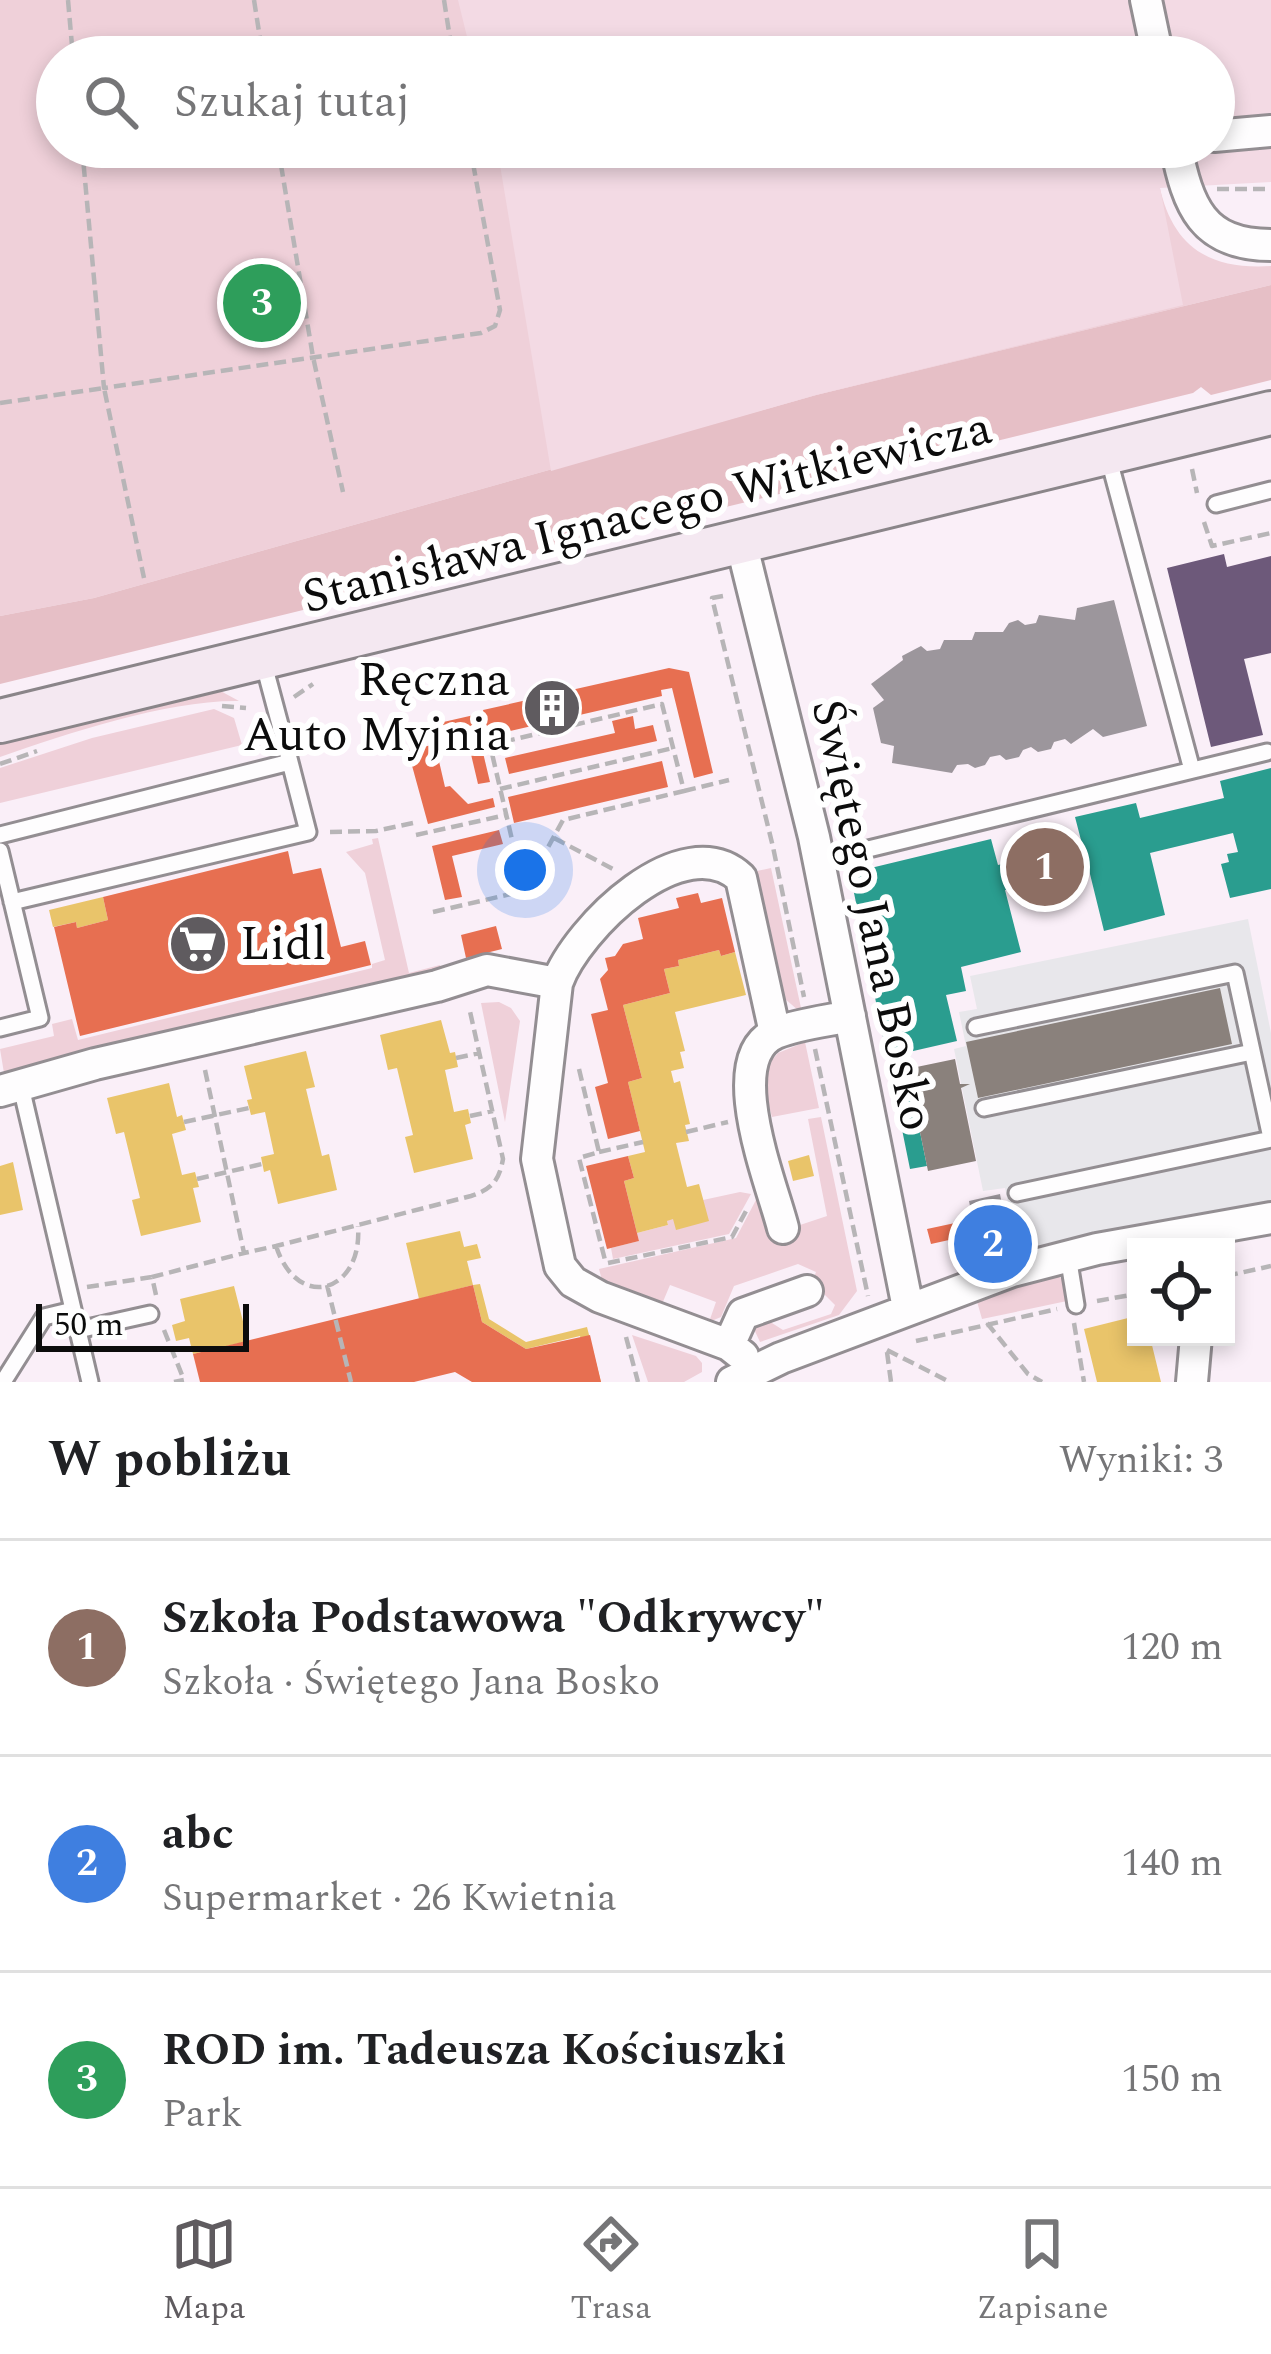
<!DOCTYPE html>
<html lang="pl">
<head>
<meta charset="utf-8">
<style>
	:root { --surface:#fff; --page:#f6f6f6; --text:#202124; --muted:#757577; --line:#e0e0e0; --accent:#5f5b5f }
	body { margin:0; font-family:Spectral,serif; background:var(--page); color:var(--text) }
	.controls { position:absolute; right:36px; bottom:36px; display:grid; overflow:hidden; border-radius:0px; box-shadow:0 6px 18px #0003 }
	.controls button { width:108px; height:108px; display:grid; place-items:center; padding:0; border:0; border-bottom:3px solid var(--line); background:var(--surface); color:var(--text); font:60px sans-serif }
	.scale { position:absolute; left:36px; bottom:30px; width:213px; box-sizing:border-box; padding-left:12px; border:6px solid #0c0c0c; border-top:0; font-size:33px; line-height:42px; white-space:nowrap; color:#0c0c0c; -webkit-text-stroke:9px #fff; paint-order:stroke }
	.you { position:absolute; left:525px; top:870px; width:42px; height:42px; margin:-30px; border:9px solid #fff; border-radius:50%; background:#1a73e8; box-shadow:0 0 0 18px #1a73e833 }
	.badge { display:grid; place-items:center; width:78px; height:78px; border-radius:50%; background:var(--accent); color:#fff; font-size:39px; font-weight:700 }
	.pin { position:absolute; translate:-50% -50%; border:6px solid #fff; box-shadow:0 3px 12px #0006 }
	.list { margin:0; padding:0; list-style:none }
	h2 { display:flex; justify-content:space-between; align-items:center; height:156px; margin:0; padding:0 48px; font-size:51px }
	h2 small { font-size:39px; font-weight:400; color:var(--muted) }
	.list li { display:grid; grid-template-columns:78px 1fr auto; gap:36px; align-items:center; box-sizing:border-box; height:216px; padding:0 48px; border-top:3px solid var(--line) }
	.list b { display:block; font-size:45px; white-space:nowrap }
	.list p { margin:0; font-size:39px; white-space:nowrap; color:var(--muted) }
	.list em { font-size:39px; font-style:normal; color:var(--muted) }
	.icon { flex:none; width:66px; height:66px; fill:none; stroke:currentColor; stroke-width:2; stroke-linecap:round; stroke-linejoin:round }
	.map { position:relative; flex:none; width:1271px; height:1382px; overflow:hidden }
	.search { position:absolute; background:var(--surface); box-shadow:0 6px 18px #0003; left:36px; right:36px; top:36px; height:132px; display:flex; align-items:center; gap:30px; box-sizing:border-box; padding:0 42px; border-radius:66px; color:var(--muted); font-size:45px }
	.sheet { height:804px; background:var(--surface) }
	nav { display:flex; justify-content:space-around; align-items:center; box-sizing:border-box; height:168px; border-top:3px solid var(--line); background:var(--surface); font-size:33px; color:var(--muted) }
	nav a { display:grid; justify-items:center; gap:6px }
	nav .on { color:var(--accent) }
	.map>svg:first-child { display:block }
	.industrial { fill:#e8e7eb }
	.green { fill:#efd0d9 }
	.forest { fill:#e6bfc6 }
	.pitch { fill:#f3dae4 }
	.homes { fill:#e9c46a }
	.shops { fill:#e76f51 }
	.offices { fill:#6d597a }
	.schools { fill:#2a9d8f }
	.industry { fill:#8a817c }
	.building { fill:#9c969c }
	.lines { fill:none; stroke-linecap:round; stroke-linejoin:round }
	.lane-casing { stroke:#938e92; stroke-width:21 }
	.street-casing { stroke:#938e92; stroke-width:36 }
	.secondary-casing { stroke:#8a8589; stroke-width:48 }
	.path { stroke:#b7b5b7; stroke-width:4.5; stroke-dasharray:12 6; stroke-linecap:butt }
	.lane { stroke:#fefdfe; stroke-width:15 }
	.street { stroke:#fefdfe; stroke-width:30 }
	.secondary { stroke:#f4e8f1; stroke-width:42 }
	.labels { text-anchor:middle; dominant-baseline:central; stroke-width:12; stroke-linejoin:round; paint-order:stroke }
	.street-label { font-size:48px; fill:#0c0c0c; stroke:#fff }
	.poi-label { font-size:48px; fill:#0c0c0c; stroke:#fff; text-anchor:end }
</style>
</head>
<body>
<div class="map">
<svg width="1271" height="1382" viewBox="0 0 1271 1382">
	<rect width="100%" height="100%" fill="#faeff8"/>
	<path class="industrial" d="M1248 919 1271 1033V1202L1018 1251 1005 1188 983 1191 954 1049 966 1046 959 1012 977 1009 970 976Z"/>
	<path class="green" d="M0 0H468L480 57H57V147H498L1159 184C1172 246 1208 270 1271 266V285L816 395 94 598 0 616Z
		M215 688 239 701C167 700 69 733 0 757V742L11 738Z
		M214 709 234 718 242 745 0 803V768L92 738Z
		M378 838 409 973 440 965 442 973 5 1079 0 1049 54 1036 52 1024 72 1019 78 1040 372 968V964L385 960 365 873 346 852 373 844 372 839Z
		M771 868 801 1008 799 1011 784 998 752 872Z
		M499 1002 511 1008 520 1021 505 1122 481 1003Z
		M805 1042 819 1108 772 1117 760 1074 778 1053Z
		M821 1117 857 1291 839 1315 760 1342 753 1327 761 1316 783 1330 831 1314 835 1305 812 1282 816 1272 798 1264 734 1286 721 1317 709 1322 716 1302 670 1285 662 1304 603 1284 599 1269 736 1238 757 1198 767 1236 827 1216 808 1119Z
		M740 1192 751 1194 729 1234 613 1259 611 1248 639 1241 637 1233 668 1225 667 1221 703 1200Z
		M1054 1274 1064 1280 1067 1301 982 1319 976 1298Z
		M632 1335 696 1356 702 1363V1372L684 1382H648Z"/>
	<path class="forest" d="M1271 285V380L1211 395 1201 387 1193 393 0 684V616L94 598 816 395Z"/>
	<path class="pitch" d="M458 0H1271V182L1160 188 1183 305 816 395 551 471 497 147H1214V57H472Z"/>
	<path class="homes" d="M103 897 108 920 77 928 76 922 53 927 49 910Z
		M719 950 721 956 735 952 746 995 675 1012 685 1051 680 1052 684 1068 671 1071 674 1083 680 1081 690 1124 685 1125 689 1141 676 1143 687 1187 699 1184 709 1221 676 1230 673 1219 667 1221 668 1225 637 1233 624 1181 634 1178 628 1156 645 1152 628 1082 642 1078 623 1005 670 993 664 969 679 966 678 960Z
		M441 1020 450 1053 455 1052 458 1067 445 1070 454 1112 468 1109 471 1123 465 1125 473 1159 414 1173 405 1137 413 1135 397 1068 388 1070 380 1035Z
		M306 1051 315 1087 306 1089 322 1156 329 1154 337 1190 278 1204 270 1170 264 1172 261 1157 274 1154 265 1112 251 1115 247 1100 252 1099 244 1066Z
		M169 1083 177 1117 182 1115 186 1130 172 1134 182 1175 195 1172 199 1187 193 1188 201 1222 141 1236 132 1200 140 1198 124 1132 116 1134 107 1098Z
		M809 1155 814 1176 793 1181 788 1161Z
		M13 1162 23 1210 0 1215V1166Z
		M460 1231 464 1247 477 1244 481 1258 467 1261 473 1285 480 1284 489 1319 526 1342 587 1327 601 1382H591L580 1336 526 1349 482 1322 473 1285 419 1299 406 1243Z
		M234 1286 248 1341 193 1354 189 1338 176 1341 172 1325 185 1321 180 1299Z
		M1136 1316V1337H1150L1161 1382H1097L1084 1329Z"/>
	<path class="shops" d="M669 668 689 672 713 773 694 778 672 688 661 690 662 696 489 736 483 710Z
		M474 715 490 782 478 784 470 750 446 756 439 723Z
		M633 716 635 729 653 725 657 741 509 774 505 758 615 733 612 721Z
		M435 744 445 787 450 786 468 804 493 798 495 807 428 824 408 751Z
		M662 761 668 787 514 823 508 797Z
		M499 830 503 844 452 856 462 897 445 900 432 846Z
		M288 851 293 874 321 868 341 947 365 941 371 965 80 1036 54 927 76 922 77 928 108 920 103 897Z
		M698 893 701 903 722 898 735 952 721 956 719 950 678 960 679 966 664 969 670 993 623 1005 642 1078 628 1082 640 1131 608 1139 595 1087 608 1083 591 1014 608 1010 600 979 608 970 605 958 615 956 623 944 643 939 638 918 679 908 676 898Z
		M496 926 502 949 466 958 461 935Z
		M628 1156 634 1178 624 1181 639 1241 607 1249 586 1166Z
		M1004 1215 1010 1249 980 1257 973 1222Z
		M955 1223 958 1238 931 1244 927 1229Z
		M473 1285 482 1322 526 1349 590 1335 601 1382H472L455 1372 414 1382H200L193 1354Z"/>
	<path class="offices" d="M1224 554 1227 567 1271 556V653L1244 659 1263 735 1211 747 1167 568Z"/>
	<path class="schools" d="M1271 768V889L1230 898 1221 864 1229 862 1227 854 1238 852 1233 833 1150 853 1165 915 1104 931 1089 870 1005 890 1021 952 961 967 966 991 946 995 957 1041 887 1057 850 873 991 839 998 865 1082 844 1075 817 1136 803 1140 818 1224 798 1220 781Z
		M907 1069 927 1166 910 1169 893 1085 903 1082 901 1071Z"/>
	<path class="industry" d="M1220 988 1232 1044 978 1098 966 1042Z
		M955 1059 960 1084H970L961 1088 976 1161 928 1171 907 1069Z"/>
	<path class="building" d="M1114 600 1147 726 1103 737 1093 729 1071 744 1065 739 1054 742 1051 749 1038 752 1031 747 1023 750 1019 757 1006 760 1000 755 990 757 985 765 975 768 968 764 957 765 952 773 892 763 894 746 881 743 873 708 884 700 871 684 903 660 902 656 921 646 927 651 940 649 944 640H972L975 632H1003L1009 623 1018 620 1025 625 1036 623 1039 615 1075 620 1077 608Z
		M1000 1194 1004 1215 973 1222 969 1201Z"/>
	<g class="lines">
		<g class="lane-casing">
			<path id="lane" d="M1108 456 1192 770
				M1216 504 1271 490
				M0 835 290 762 263 661
				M0 851 40 1018 0 1028
				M819 861 1267 752
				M12 902 308 832 290 762
				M976 1027 1235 973 1271 1138
				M21 1087 90 1382
				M984 1108 1252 1052
				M1017 1193 1271 1139
				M1068 1256 1076 1305
				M78 1330 150 1314
				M3 1382 44 1317 73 1310"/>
		</g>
		<g class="street-casing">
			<path id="street" d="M1146 0 1158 57
				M1214 136 1271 131
				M1176 147C1188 206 1202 245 1271 245
				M741 542 814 837 908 1308
				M557 983C577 928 683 824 741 878L775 1033
				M0 1091 95 1064 437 986 487 970 557 983 537 1159 560 1266 573 1282 600 1297 729 1345
				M783 1228C772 1184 719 1057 776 1033 798 1024 827 1021 850 1016
				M743 1356 729 1345 743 1314 807 1291
				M732 1382 781 1358 1012 1271 1097 1249 1271 1218
				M1192 1382 1196 1337"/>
		</g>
		<g class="secondary-casing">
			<path id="secondary" d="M0 721 1271 413"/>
		</g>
		<path class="path" d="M68 0 73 57
			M254 0 263 57
			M444 0 453 57
			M82 147 104 388 481 333 495 326 500 310 470 147
			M278 147 313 357 343 492
			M1217 189H1271
			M0 403 104 388 144 578
			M1192 469 1197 493
			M1204 522 1212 546 1271 533
			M723 596 712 598 773 847 804 997
			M294 697 313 684
			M222 706 246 708
			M0 764 37 751
			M500 789 673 748
			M684 791 729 780
			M330 832 376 831 413 823
			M416 835 506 815
			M554 838 613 869
			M433 912 524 891 563 820 684 791 662 704 490 745 524 891
			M815 1049 868 1296
			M456 1058 480 1053
			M579 1069 599 1152 579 1158 606 1264
			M205 1070 244 1253 276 1246 471 1196C492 1189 499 1181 503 1159L469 1007
			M470 1116 493 1111
			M184 1122 249 1108
			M686 1132 728 1122
			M599 1152 643 1142
			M197 1179 262 1164
			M276 1246C298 1313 363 1292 358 1226
			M608 1263 732 1237 746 1211
			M1226 1276 1271 1266
			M327 1285 351 1382
			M87 1287 152 1277
			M156 1295 152 1277 244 1253
			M1097 1301 1136 1294
			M987 1323 1028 1374 1042 1382
			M1074 1323 1084 1382
			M164 1330 184 1380 174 1382
			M626 1337 638 1382
			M916 1341 1057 1309
			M887 1350 950 1382
			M887 1352 891 1382"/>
		<use href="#lane" class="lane"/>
		<use href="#street" class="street"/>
		<use href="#secondary" class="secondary"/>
	</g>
	<defs>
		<g id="building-disc" transform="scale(3)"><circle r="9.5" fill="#5f5b5f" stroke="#fff"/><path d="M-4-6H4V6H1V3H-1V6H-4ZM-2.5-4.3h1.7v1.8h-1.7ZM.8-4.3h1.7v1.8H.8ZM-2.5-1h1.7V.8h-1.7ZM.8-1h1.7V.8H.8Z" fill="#fff"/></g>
		<g id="supermarket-disc" transform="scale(3)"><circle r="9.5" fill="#5f5b5f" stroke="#fff"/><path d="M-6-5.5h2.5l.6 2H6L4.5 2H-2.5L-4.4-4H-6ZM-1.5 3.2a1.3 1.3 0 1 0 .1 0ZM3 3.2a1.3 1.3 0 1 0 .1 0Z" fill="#fff"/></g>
	</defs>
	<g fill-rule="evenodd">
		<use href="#building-disc" x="552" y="708"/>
		<use href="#supermarket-disc" x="198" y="944"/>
	</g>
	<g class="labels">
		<g class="street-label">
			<text transform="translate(647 513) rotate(-14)">Stanisława Ignacego Witkiewicza</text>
			<text transform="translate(872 915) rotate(78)">Świętego Jana Bosko</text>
		</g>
		<g class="poi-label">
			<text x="510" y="680">Ręczna<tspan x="510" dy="55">Auto Myjnia</tspan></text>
			<text x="240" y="944" text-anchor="start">Lidl</text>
		</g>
	</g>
</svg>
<div class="controls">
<button><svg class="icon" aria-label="locate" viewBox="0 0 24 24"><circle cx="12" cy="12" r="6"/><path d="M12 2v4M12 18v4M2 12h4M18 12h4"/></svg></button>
</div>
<div class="scale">50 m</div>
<div class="you"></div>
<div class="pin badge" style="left:1045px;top:867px;background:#8d6e63">1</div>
<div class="pin badge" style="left:993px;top:1244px;background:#3f7fe0">2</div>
<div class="pin badge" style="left:262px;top:303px;background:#2e9e5b">3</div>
<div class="search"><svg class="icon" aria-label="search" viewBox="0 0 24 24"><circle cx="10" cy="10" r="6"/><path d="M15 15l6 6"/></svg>Szukaj tutaj</div>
</div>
<section class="sheet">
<h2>W pobliżu<small>Wyniki: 3</small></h2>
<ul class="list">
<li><span class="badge" style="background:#8d6e63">1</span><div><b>Szkoła Podstawowa &quot;Odkrywcy&quot;</b><p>Szkoła · Świętego Jana Bosko</p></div><em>120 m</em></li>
<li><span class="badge" style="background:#3f7fe0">2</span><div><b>abc</b><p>Supermarket · 26 Kwietnia</p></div><em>140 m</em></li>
<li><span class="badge" style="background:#2e9e5b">3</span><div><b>ROD im. Tadeusza Kościuszki</b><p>Park</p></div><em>150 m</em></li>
</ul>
</section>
<nav>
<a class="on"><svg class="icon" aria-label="map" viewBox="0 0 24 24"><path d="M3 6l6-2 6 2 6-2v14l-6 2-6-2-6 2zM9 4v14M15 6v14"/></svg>Mapa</a>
<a><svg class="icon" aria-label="directions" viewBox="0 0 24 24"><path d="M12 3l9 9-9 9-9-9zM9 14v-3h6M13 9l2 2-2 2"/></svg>Trasa</a>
<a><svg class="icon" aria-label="saved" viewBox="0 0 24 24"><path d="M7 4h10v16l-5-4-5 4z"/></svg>Zapisane</a>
</nav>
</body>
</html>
